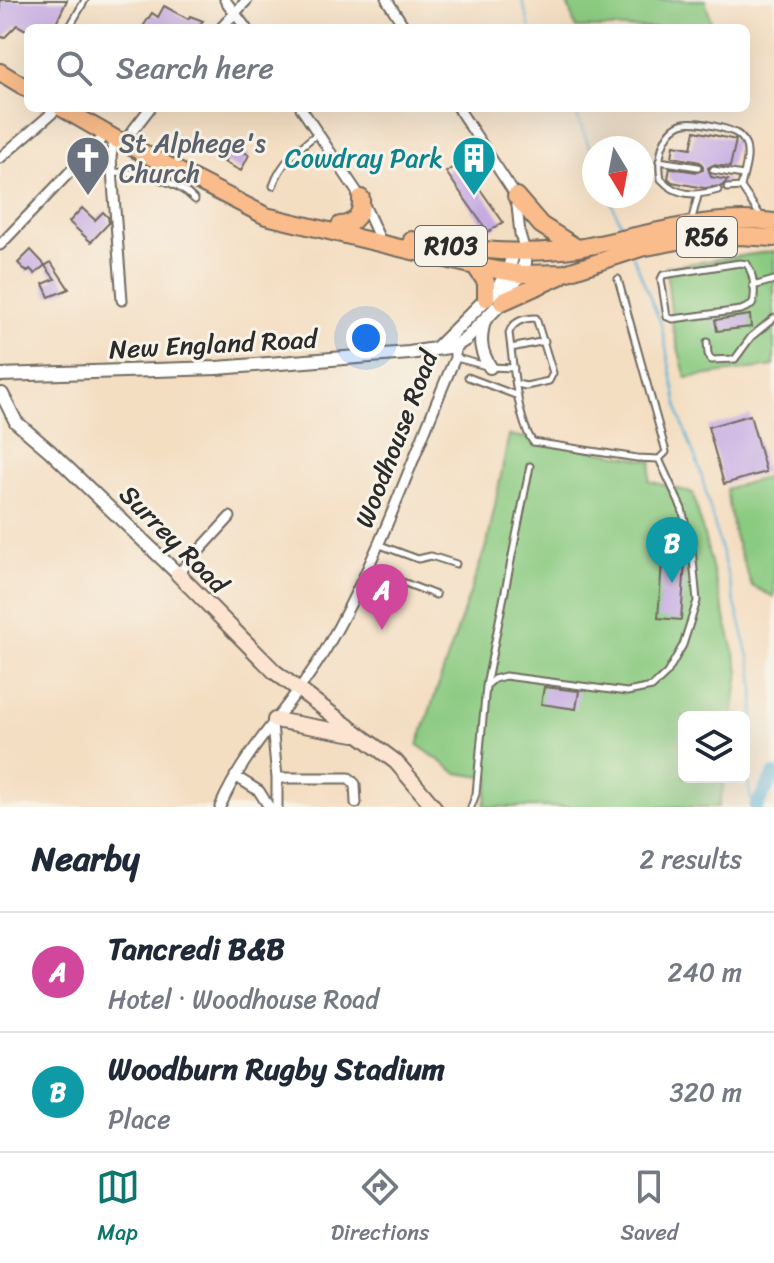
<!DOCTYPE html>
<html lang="en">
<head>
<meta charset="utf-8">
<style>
	:root { --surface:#fff; --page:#f6f6f7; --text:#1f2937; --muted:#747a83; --line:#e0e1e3; --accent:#0f766e }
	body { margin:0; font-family:Sriracha,sans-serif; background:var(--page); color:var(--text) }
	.controls { position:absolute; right:24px; bottom:24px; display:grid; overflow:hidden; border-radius:12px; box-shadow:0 8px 32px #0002 }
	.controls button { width:72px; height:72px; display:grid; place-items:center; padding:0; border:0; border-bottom:2px solid var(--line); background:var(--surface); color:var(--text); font:40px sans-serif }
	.compass { position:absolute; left:582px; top:136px; width:72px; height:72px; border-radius:50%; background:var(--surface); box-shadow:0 8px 32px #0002; rotate:170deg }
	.you { position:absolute; left:366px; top:338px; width:28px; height:28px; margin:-20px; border:6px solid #fff; border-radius:50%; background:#1a73e8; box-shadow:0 0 0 12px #1a73e833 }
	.badge { display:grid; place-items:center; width:52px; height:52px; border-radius:50%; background:var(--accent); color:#fff; font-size:26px; font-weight:700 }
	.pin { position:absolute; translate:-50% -66px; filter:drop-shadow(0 2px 4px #0008) }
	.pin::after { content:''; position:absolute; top:42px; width:28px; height:24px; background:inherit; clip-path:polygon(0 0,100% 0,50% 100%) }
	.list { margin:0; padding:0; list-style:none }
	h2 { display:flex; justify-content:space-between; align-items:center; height:104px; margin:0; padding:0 32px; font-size:34px }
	h2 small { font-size:26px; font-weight:400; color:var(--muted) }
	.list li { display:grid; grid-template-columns:52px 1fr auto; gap:24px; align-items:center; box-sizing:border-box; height:120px; padding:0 32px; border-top:2px solid var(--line) }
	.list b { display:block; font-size:30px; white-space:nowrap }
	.list p { margin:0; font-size:26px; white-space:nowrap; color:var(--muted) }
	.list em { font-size:26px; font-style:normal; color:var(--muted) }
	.icon { flex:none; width:44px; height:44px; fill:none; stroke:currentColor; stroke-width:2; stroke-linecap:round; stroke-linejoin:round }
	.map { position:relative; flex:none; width:774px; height:807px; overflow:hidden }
	.search { position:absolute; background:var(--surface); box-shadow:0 8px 32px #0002; left:24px; right:24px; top:24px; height:88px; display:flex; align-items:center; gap:20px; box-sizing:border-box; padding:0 28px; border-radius:12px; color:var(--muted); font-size:30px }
	.sheet { height:344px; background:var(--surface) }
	nav { display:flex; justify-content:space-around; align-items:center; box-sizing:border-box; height:112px; border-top:2px solid var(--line); background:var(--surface); font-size:22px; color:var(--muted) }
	nav a { display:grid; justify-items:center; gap:4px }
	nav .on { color:var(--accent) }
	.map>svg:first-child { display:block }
	.green { fill:#8bca81; stroke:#5b7a56; stroke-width:2 }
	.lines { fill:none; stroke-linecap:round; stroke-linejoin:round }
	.stream { stroke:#5ab0d7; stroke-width:2 }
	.river { stroke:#5ab0d7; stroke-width:14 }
	.building { fill:#c6abe3 }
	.service-casing { stroke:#716a60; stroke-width:9 }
	.minor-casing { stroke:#716a60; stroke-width:13 }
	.tertiary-casing { stroke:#716a60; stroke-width:16 }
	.secondary-casing { stroke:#716a60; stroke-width:18 }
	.primary-casing { stroke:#716a60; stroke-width:20 }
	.service { stroke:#fff; stroke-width:5 }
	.minor { stroke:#fff; stroke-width:9 }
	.tertiary { stroke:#fff; stroke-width:12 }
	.secondary { stroke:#fde4d0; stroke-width:14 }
	.primary { stroke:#f9bc8a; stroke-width:16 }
	.labels { text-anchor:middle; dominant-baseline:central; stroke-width:6; stroke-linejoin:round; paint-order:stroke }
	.shield { fill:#f7f3e8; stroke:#686764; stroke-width:2 }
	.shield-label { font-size:24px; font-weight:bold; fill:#2b2b2b }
	.worship-label { font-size:26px; fill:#5b616d; stroke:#f7f3e8; text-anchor:start }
	.culture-label { font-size:26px; fill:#0d838f; stroke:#f7f3e8; text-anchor:end }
	.street-label { font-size:26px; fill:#2b2b2b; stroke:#f7f3e8 }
</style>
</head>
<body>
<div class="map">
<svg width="774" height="807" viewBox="0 0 774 807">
	<rect width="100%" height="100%" fill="#f7f3e8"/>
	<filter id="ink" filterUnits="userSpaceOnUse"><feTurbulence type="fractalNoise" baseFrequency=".0125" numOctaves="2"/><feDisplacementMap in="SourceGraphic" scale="16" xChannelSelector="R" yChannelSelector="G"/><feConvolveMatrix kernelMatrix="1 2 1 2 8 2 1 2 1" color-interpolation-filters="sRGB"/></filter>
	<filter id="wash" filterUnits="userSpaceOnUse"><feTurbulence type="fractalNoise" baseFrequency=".006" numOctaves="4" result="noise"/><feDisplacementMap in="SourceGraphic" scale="32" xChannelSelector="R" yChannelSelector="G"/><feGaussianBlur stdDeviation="1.8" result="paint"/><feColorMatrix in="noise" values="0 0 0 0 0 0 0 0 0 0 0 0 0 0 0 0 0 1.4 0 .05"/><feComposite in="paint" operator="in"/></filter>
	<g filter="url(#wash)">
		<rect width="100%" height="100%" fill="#f4dec2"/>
		<path class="green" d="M566 0H705L713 28H576Z
			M774 251V366L686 378 673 328 666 267Z
			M509 435 652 461 649 481 693 493 739 671 733 717H684V777H725L719 807H484L490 778 457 773 418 745 488 540Z
			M774 475V597L752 586 735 539 726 489Z"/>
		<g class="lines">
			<path class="stream" d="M522 0 530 28
				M574 108 594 159
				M609 196 624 232
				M633 256 661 324 680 417 700 470 752 668C756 691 755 733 744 753
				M744 759 752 807"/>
			<path class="river" d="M756 807 774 775"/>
		</g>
		<g id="blocks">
			<path class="building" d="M0 0H67L54 28H28V31L17 25 4 38 0 36Z
				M164 6 188 19 190 16 203 21 196 28H142L152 13 158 17Z
				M695 131 736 140 730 167 713 165 708 168 711 177 728 180 722 186 704 188 672 182 668 178 670 168 697 172 703 170V166L700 162 672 157 674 145 691 148Z
				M233 146 249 155 241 171 224 162Z
				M461 162 503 222 488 232 446 172Z
				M82 208 95 220 103 212 108 217 109 223 91 242 69 222Z
				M31 250 45 265 35 274 30 269 27 272 18 263Z
				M51 262 69 289 49 297 43 284 55 279 45 266Z
				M750 315 751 327 717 331 715 320Z
				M750 415 766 472 724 484 708 427Z
				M663 547 686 548 681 620 658 618Z
				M544 687 579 691 576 709 541 704Z"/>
		</g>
	</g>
	<g filter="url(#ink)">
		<use href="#blocks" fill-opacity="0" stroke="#716a60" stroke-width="2"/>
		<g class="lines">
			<g class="service-casing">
				<path id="service" d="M69 28 85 0
					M659 161 698 167
					M713 170 743 175
					M113 172C141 172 175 179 195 200
					M273 186C281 162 298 149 318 133
					M727 188 741 187
					M718 190C697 196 677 197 661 179 659 168 659 159 662 148 672 117 691 120 718 127 729 130 740 132 745 143 751 156 743 174 741 187L760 215
					M691 222 698 196
					M740 263 747 264C753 273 757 294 752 305L741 310 673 319 667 317 661 279 663 275Z
					M753 286 774 280
					M707 342 708 354 711 360 735 359 751 337 774 318
					M511 348 545 341
					M456 358 490 367 514 368
					M468 377 518 396
					M517 384 526 386 549 381 553 373 536 318C525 318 513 321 509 333 513 361 517 421 533 442L637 458 659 459 666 452 618 279
					M380 545 418 559 431 556 456 564
					M369 569 436 595
					M486 686 494 679 505 676 627 692 652 687 667 673 683 645 697 601 692 549 682 509 659 459
					M471 807 476 794 486 686 530 466"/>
			</g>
			<g class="minor-casing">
				<path id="minor" d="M225 0 246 28
					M387 0 405 28
					M221 28 247 0
					M301 108 361 198 382 244
					M458 108 516 196 520 234 525 251
					M130 134 150 108
					M114 138 111 157 122 300
					M0 158 58 108
					M0 245 107 133
					M178 574 230 517
					M272 724 277 778V807
					M235 776 259 791 269 807
					M277 778H349L355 784 356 803
					M220 807C245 748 294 704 326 649 380 557 413 455 455 358V343"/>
			</g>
			<g class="tertiary-casing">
				<path id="tertiary" d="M484 321C479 340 480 351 490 367
					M436 349 498 287 508 272 514 250
					M0 375 217 368 409 353 455 346 466 339 502 302 520 274 525 263V251
					M2 394 16 422 50 451 178 574"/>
			</g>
			<g class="secondary-casing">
				<path id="secondary" d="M178 574 275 672 396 762 434 807
					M275 720 354 734"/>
			</g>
			<g class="primary-casing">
				<path id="primary" d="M0 72 28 89
					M62 108 114 138 266 216 475 266 520 274 565 273 641 248 689 239 739 236 774 238
					M516 196 541 225 577 248
					M340 225C356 224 362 213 361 198
					M412 240C465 250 524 256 578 248 643 237 707 213 774 222
					M475 266 486 282V298
					M502 302 560 276"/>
			</g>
			<use href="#service" class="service"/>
			<use href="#minor" class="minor"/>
			<use href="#tertiary" class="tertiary"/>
			<use href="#secondary" class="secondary"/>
			<use href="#primary" class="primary"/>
		</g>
	</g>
	<defs>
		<g id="church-pin" transform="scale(2.3)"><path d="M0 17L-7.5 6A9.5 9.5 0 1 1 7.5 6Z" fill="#6b7280" stroke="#f7f3e8"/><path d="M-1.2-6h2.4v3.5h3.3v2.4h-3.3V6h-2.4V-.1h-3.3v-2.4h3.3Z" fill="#fff"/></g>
		<g id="building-pin" transform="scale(2.3)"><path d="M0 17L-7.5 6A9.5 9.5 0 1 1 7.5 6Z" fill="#0f9aa8" stroke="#f7f3e8"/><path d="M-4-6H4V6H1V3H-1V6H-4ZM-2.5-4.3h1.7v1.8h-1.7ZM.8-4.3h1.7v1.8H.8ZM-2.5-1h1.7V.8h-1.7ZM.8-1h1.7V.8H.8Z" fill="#fff"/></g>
	</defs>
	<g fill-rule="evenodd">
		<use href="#church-pin" x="88" y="158"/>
		<use href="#building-pin" x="474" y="158"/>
	</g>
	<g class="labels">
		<g class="shield">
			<rect x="677" y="217" width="60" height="40" rx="6"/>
			<rect x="415" y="226" width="72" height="40" rx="6"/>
		</g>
		<g class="shield-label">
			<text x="707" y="237">R56</text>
			<text x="451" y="246">R103</text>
		</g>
		<g class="worship-label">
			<text x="119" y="143">St Alphege's<tspan x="119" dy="30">Church</tspan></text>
		</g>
		<g class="culture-label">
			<text x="443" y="158">Cowdray Park</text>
		</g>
		<g class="street-label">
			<text transform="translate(213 344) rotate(-3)">New England Road</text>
			<text transform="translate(396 439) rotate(-69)">Woodhouse Road</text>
			<text transform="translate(174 539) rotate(45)">Surrey Road</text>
		</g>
	</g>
</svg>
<div class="controls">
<button><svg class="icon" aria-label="layers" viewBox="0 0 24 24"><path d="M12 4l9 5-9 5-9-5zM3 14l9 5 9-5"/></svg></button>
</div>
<svg class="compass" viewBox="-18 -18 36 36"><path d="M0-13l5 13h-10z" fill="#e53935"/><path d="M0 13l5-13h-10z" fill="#747a83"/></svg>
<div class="you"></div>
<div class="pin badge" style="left:382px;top:630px;background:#d1479c">A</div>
<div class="pin badge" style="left:672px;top:583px;background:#0f9aa8">B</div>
<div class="search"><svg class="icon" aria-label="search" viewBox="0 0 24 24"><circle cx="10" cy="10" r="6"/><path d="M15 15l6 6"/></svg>Search here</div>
</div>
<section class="sheet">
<h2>Nearby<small>2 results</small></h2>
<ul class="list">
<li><span class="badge" style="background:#d1479c">A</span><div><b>Tancredi B&amp;B</b><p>Hotel · Woodhouse Road</p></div><em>240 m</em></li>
<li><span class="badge" style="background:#0f9aa8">B</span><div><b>Woodburn Rugby Stadium</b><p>Place</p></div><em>320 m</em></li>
</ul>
</section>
<nav>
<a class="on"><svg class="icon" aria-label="map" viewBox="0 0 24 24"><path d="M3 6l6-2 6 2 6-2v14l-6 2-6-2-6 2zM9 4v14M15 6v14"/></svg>Map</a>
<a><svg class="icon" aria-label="directions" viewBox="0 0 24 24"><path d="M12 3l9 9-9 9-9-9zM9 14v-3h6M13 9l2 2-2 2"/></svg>Directions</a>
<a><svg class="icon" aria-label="saved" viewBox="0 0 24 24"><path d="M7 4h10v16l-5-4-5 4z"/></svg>Saved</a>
</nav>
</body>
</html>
